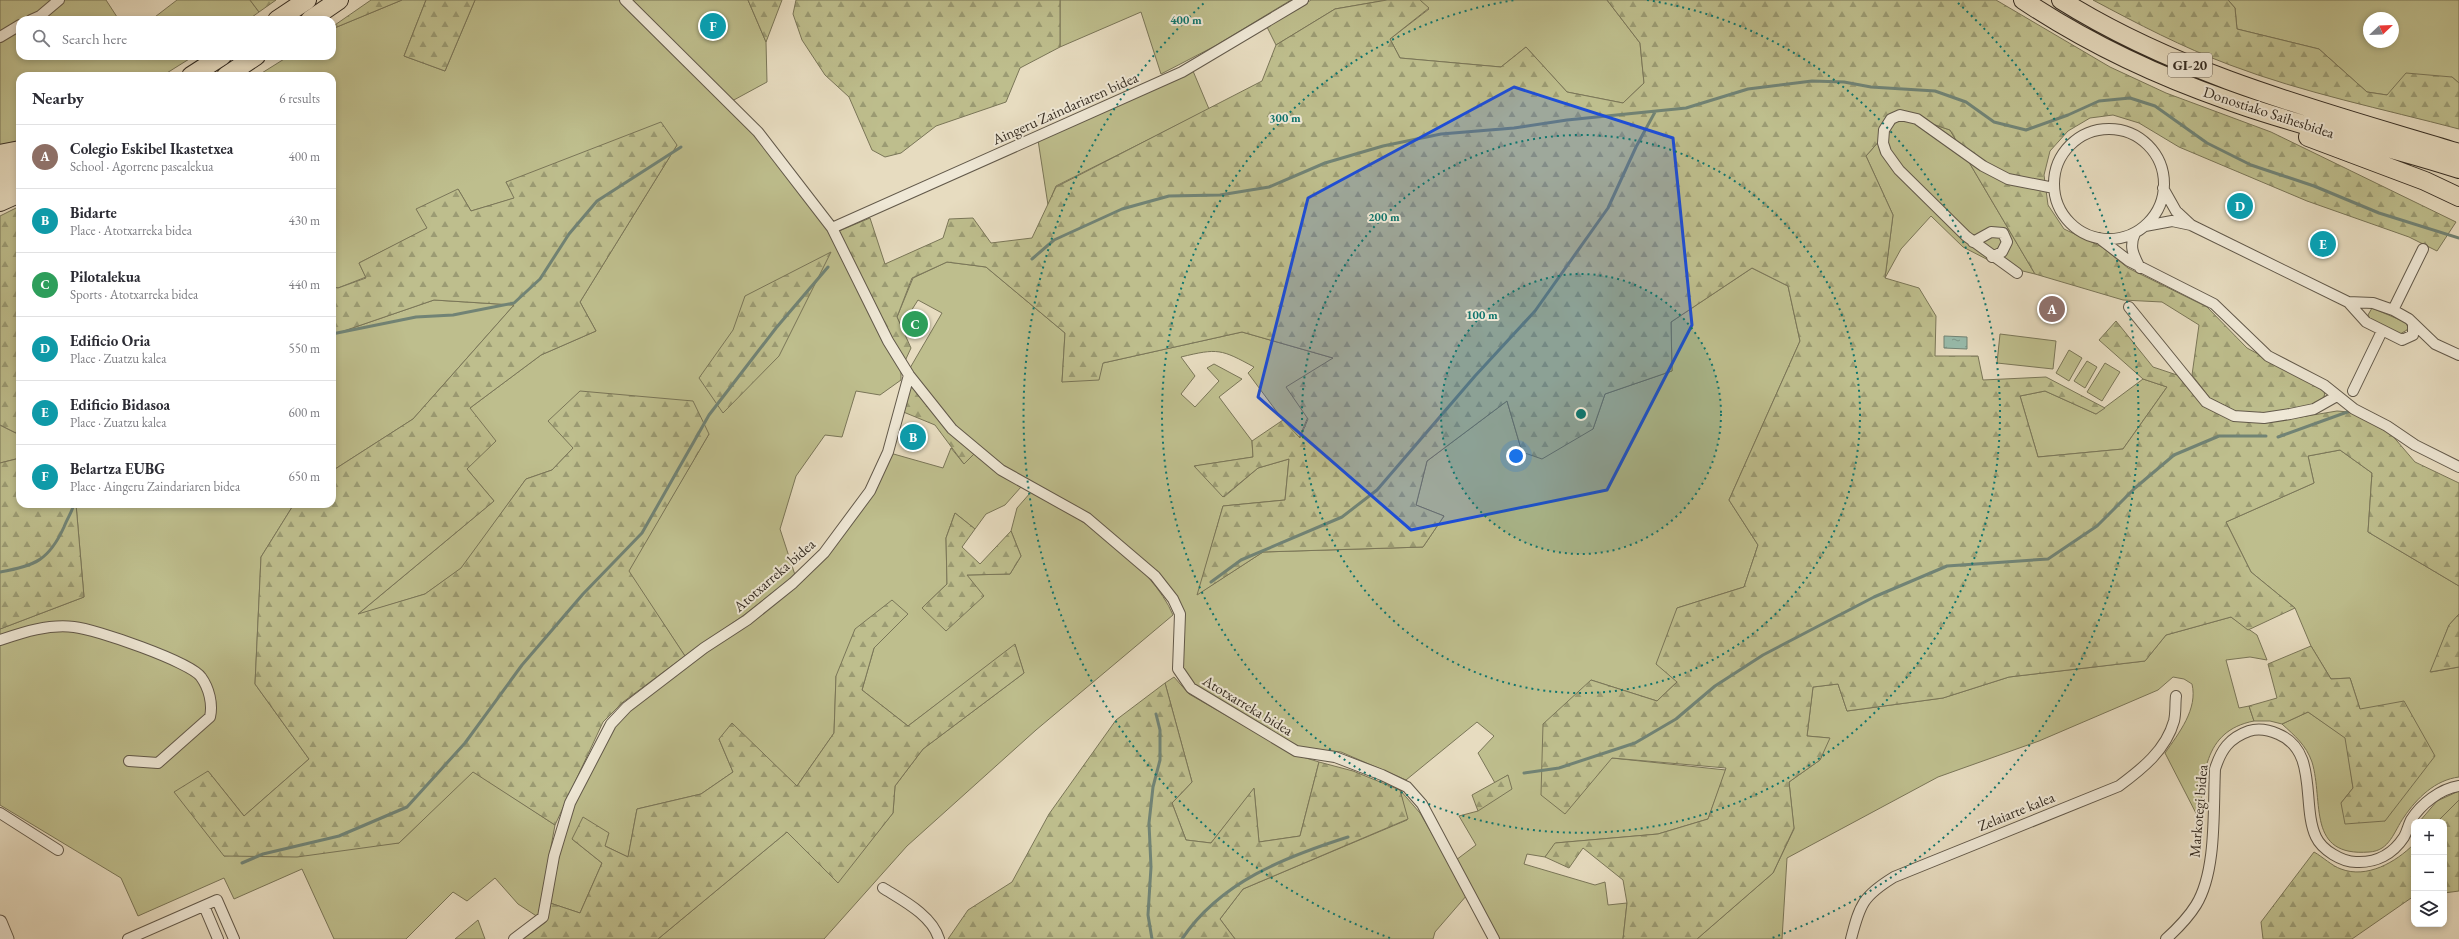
<!DOCTYPE html>
<html lang="en">
<head>
<meta charset="utf-8">
<style>
	:root { --surface:#fff; --page:#f2f2f3; --text:#2b2b33; --muted:#7c7c81; --line:#e1e1e2; --accent:#8f2418 }
	body { margin:0; font-family:"EB Garamond",serif; background:var(--page); color:var(--text) }
	.controls { position:absolute; right:12px; bottom:12px; display:grid; overflow:hidden; border-radius:8px; box-shadow:0 2px 6px #0003 }
	.controls button { width:36px; height:36px; display:grid; place-items:center; padding:0; border:0; border-bottom:1px solid var(--line); background:var(--surface); color:var(--text); font:20px sans-serif }
	.compass { position:absolute; left:2363px; top:12px; width:36px; height:36px; border-radius:50%; background:var(--surface); box-shadow:0 2px 6px #0003; rotate:67deg }
	.you { position:absolute; left:1516px; top:456px; width:14px; height:14px; margin:-10px; border:3px solid #fff; border-radius:50%; background:#1a73e8; box-shadow:0 0 0 6px #1a73e833 }
	.badge { display:grid; place-items:center; width:26px; height:26px; border-radius:50%; background:var(--accent); color:#fff; font-size:13px; font-weight:700 }
	.pin { position:absolute; translate:-50% -50%; border:2px solid #fff; box-shadow:0 1px 4px #0006 }
	.list { margin:0; padding:0; list-style:none }
	h2 { display:flex; justify-content:space-between; align-items:center; height:52px; margin:0; padding:0 16px; font-size:17px }
	h2 small { font-size:13px; font-weight:400; color:var(--muted) }
	.list li { display:grid; grid-template-columns:26px 1fr auto; gap:12px; align-items:center; box-sizing:border-box; height:64px; padding:0 16px; border-top:1px solid var(--line) }
	.list b { display:block; font-size:15px; white-space:nowrap }
	.list p { margin:0; font-size:13px; white-space:nowrap; color:var(--muted) }
	.list em { font-size:13px; font-style:normal; color:var(--muted) }
	.icon { flex:none; width:22px; height:22px; fill:none; stroke:currentColor; stroke-width:2; stroke-linecap:round; stroke-linejoin:round }
	.map { position:relative; flex:none; width:2459px; height:939px; overflow:hidden }
	.search { position:absolute; background:var(--surface); box-shadow:0 2px 6px #0003; left:16px; top:16px; width:320px; height:44px; display:flex; align-items:center; gap:10px; box-sizing:border-box; padding:0 14px; border-radius:12px; color:var(--muted); font-size:15px }
	.panel { position:absolute; background:var(--surface); box-shadow:0 2px 6px #0003; left:16px; top:72px; width:320px; height:436px; border-radius:12px }
	.map>svg:first-child { display:block }
	.grass { fill:#bebe8d; stroke:#7a7658; fill-rule:evenodd }
	.forest { fill:url(#forest-firs); stroke:#7a7658 }
	.water { fill:url(#water-ripples); stroke:#718375 }
	.lines { fill:none; stroke-linecap:round; stroke-linejoin:round }
	.stream { stroke:#718375; stroke-width:3 }
	.minor-casing { stroke:#62594a; stroke-width:12 }
	.tertiary-casing { stroke:#62594a; stroke-width:15 }
	.motorway-casing { stroke:#362d23; stroke-width:20 }
	.minor { stroke:#efe8d6; stroke-width:10 }
	.tertiary { stroke:#efe8d6; stroke-width:13 }
	.motorway { stroke:#e7dcc0; stroke-width:18 }
	.marked { fill:#1d4ed8; fill-opacity:0.2; stroke:#1d4ed8; stroke-width:3; stroke-linejoin:round }
	.ring { fill:none; stroke:#0f766e; stroke-width:2; stroke-dasharray:2 4 }
	.labels { text-anchor:middle; dominant-baseline:central; stroke-width:4; stroke-linejoin:round; paint-order:stroke }
	.shield { fill:#efe8d6; stroke:#6e6559; stroke-width:1 }
	.shield-label { font-size:14px; font-weight:bold; fill:#362d23 }
	.street-label { font-size:15px; fill:#362d23; stroke:#efe8d6 }
	.centre { fill:#0f766e; stroke:#efe8d6; stroke-width:2 }
	.ring-label { font-size:12px; text-anchor:middle; font-weight:bold; fill:#0f766e; stroke:#efe8d6; stroke-width:4; stroke-linejoin:round; paint-order:stroke }
</style>
</head>
<body>
<div class="map">
<svg width="2459" height="939" viewBox="0 0 2459 939">
	<defs>
		<pattern id="forest-firs" width="22" height="20" patternUnits="userSpaceOnUse"><rect width="22" height="20" fill="#bebe8d"/><path d="M5 1l3.5 6h-7zM16 11l3.5 6h-7z" fill="#9b9b73"/></pattern>
		<pattern id="water-ripples" width="26" height="14" patternUnits="userSpaceOnUse"><rect width="26" height="14" fill="#98bcac"/><path d="M2 4q2-2 4 0t4 0M15 11q2-2 4 0t4 0" fill="none" stroke="#7d998c"/></pattern>
	</defs>
	<rect width="100%" height="100%" fill="#e7dcc0"/>
	<filter id="stains"><feTurbulence type="fractalNoise" baseFrequency=".005" numOctaves="4"/><feColorMatrix values="0 0 0 0 .2 0 0 0 0 .09 0 0 0 0 .02 0 0 0 .5 -.17"/></filter>
	<radialGradient id="worn" r=".72"><stop offset=".6" stop-color="#630" stop-opacity="0"/><stop offset="1" stop-color="#630" stop-opacity=".3"/></radialGradient>
	<path class="grass" d="M0 0H106L119 20H20V56H194L162 76H20V141L0 160Z
		M177 0H250L259 12 248 20H151Z
		M402 0H426L404 56 445 71 475 0H619L696 74 770 152 830 231 901 367V380L880 395 856 391 842 437 825 435 796 476 780 529 795 575 744 615 685 656 628 571 709 434 573 448 552 470 526 479 462 568 425 594 357 615 494 501 467 469 470 408 541 355 596 331 580 302 677 145 506 182 515 198 471 211 458 189 428 228 359 263 366 277 338 288 332 287V76H257L289 56H332V29Z
		M632 0H748L766 42 767 82 732 101Z
		M1060 0H1291L1215 46 1161 74 1141 12 1060 47Z
		M1311 0H1387L1335 9 1276 45 1267 27Z
		M1420 0H1607L1640 43 1644 83 1623 103 1567 92 1526 47 1501 67 1400 58 1390 39 1429 9Z
		M2228 0H2459V83L2452 77 2387 95 2367 92 2319 49 2237 29 2235 8ZM2369 18H2393V42H2369Z
		M1193 71 1209 109 1056 186 1048 205 1038 140Z
		M1903 114 1950 130 2035 274 1998 265 1963 247 1931 216 1901 249 1885 278 1893 215 1866 156Z
		M947 262 986 267 1065 333 1062 382 1103 363 1242 332 1333 358 1299 438 1283 420 1248 373 1254 367C1221 349 1218 348 1181 357L1195 376 1181 394 1195 407 1219 381 1207 368 1214 364 1242 379 1219 397 1252 441 1253 457 1195 466 1224 497 1258 468 1289 459 1285 500 1223 506 1198 594 1263 552 1423 547 1444 516 1416 505 1427 461 1507 401 1522 452 1593 429 1605 394 1672 371 1671 322 1752 268 1788 286 1800 341 1729 500 1758 545 1744 587 1677 608V682L1657 701 1591 680 1612 758 1726 770 1708 819 1658 834 1556 843 1545 857 1527 854 1524 864 1595 885 1605 882 1608 905 1627 903 1623 939H1498L1456 860 1476 845 1459 816 1478 811 1508 775 1495 783 1478 753 1494 736 1477 722 1406 780 1341 752 1299 748 1195 687 1181 668 1173 595 1083 513 1002 468 956 428 910 368 942 313 918 300 901 327 897 317 913 278Z
		M434 300 514 305 413 419 332 471V335Z
		M2372 308 2405 322 2408 327 2407 330 2400 334 2370 319 2368 315Z
		M2000 334 2056 341 2053 369 1997 363Z
		M2069 350 2082 358 2069 381 2056 373Z
		M2087 361 2097 367 2085 388 2074 381Z
		M2105 363 2120 372 2102 401 2087 392Z
		M2143 379 2167 387 2123 449 2038 457 2020 396 2045 391 2096 414Z
		M0 425 20 435V458L0 463Z
		M951 448 964 464 974 454 1021 487 1005 505 986 514 975 529 955 513 946 538 947 584 922 608 967 575 1010 574 1021 556 1011 531 1017 508 1031 492C1079 515 1152 565 1173 615L1036 730 907 846 824 939H658L787 832 837 882 893 813 895 786 923 749 1024 673 1015 645 908 726 862 690 874 648 908 614 836 676 834 733 797 786 719 739 733 772 701 794 637 809 628 857 605 846 572 839 602 863 580 913 550 903 559 857 575 800 614 725 634 706 826 556 890 453 943 468Z
		M2340 450 2372 473 2368 532 2459 586V614L2449 625 2431 672 2459 667V777C2435 780 2417 798 2404 817 2394 831 2390 851 2369 852 2306 857 2324 802 2312 762 2306 745 2295 736 2282 724L2308 712 2346 738 2353 788 2341 803 2385 821 2360 709 2350 678 2331 679 2311 646 2295 608 2251 572 2226 522 2314 483 2308 456Z
		M76 504H294L261 557 255 684 309 759 244 816 208 771 224 856 399 843 473 771 555 825 538 917 518 904 495 878 467 901 453 892 406 939H334L302 869 234 899 224 878 138 916 121 878 0 805V629L84 597Z
		M2231 617 2257 635 2267 660 2250 657 2226 660 2239 708 2249 706 2254 721C2202 731 2203 778 2200 821L2165 753C2179 733 2198 709 2192 684L2184 679 2173 677 2158 690 2039 741 1938 777 1787 858 1782 939H1697L1773 873 1794 829 1789 782 1820 760 1829 738 1807 736 1813 687 1838 684 1847 711 1943 698 2009 677 2145 661 2166 635Z
		M1174 677 1189 694 1293 754 1319 762 1300 836 1259 842 1254 789 1211 843 1186 840 1172 803 1192 782 1165 683Z
		M1400 790 1420 813 1467 895 1435 932 1433 939H1235L1220 919 1243 889 1407 820Z
		M2459 791V800L2437 822H2419L2437 801Z
		M478 920 485 939H455Z"/>
	<path class="forest" d="M250 0H276L259 12Z
		M371 0H402L332 29V27Z
		M426 0H475L445 71 404 56Z
		M748 0H782L766 42Z
		M796 0H1060V47L1020 68 1006 102 936 126 901 153 885 157 872 150 849 97 825 75 802 40 793 14Z
		M1387 0H1420L1429 8 1390 39 1400 58 1501 67 1526 47 1567 92 1623 103 1644 83 1640 43 1607 0H1996L2110 67 2166 93 2271 132 2456 222 2437 251 2409 237 2307 201 2179 147 2139 123 2113 115 2090 118 2068 131 2050 151 2044 175 2048 205 2064 229 2102 247 2128 268 2207 307 2247 348 2324 390 2325 398 2312 407 2264 414 2237 412 2210 398 2192 375 2199 325 2162 302 2123 300 2035 274 1950 130 1903 114 1866 156 1893 215 1885 278 1919 288 1936 316 1935 356H1978L1983 380 2046 377 2105 408 2096 414 2045 391 2020 396 2038 457 2123 449 2167 387 2143 379 2099 340 2116 321 2153 367 2177 375 2203 406 2233 420 2265 423 2337 411 2350 412 2391 434 2415 462 2459 483V586L2368 532 2372 473 2340 450 2308 456 2314 483 2226 522 2251 572 2295 608 2248 630 2231 617 2166 635 2145 661 2009 677 1943 698 1847 711 1838 684 1813 687 1807 736 1830 738 1820 760 1789 782 1794 828 1773 873 1697 939H1623L1627 903 1623 880 1583 848 1569 868 1545 857 1555 843 1658 834 1708 819 1726 768 1612 758 1565 814 1541 795 1543 724 1591 680 1657 701 1677 682 1656 664 1677 608 1744 587 1758 545 1729 500 1800 341 1788 286 1752 268 1671 322 1672 371 1605 394 1593 429 1542 459 1522 452 1507 401 1427 461 1416 505 1444 516 1423 547 1263 552 1197 595 1223 506 1285 500 1289 459 1258 468 1223 497 1194 466 1253 457 1252 441 1283 420 1300 438 1308 419 1286 387 1333 358 1242 332 1103 363 1099 380 1062 382 1065 333 986 267 947 262 912 278 897 317 911 348 905 361 888 332 839 231 870 218 885 264 943 238 949 219 973 218 991 243 1032 238 1056 187 1262 81 1276 45 1335 9Z
		M2093 0H2228L2235 8 2237 29 2319 49 2367 92 2387 95 2406 73 2452 77 2459 83V129C2383 109 2304 93 2230 65 2182 47 2138 24 2093 0Z
		M661 122 677 145 580 302 596 331 541 355 470 408 496 441 467 469 494 501 358 614 425 594 461 568 526 479 552 470 573 448 548 421 580 391 693 401 709 434 629 571 685 656 623 702 603 722 555 825 473 772 399 843 297 857 224 856 174 792 208 771 244 816 309 759 255 684 261 557 294 504H332V471L413 419 514 305 434 300 332 335V287L338 288 366 278 359 263 427 228 416 209 458 189 471 211 514 198 506 182Z
		M20 206V435L0 425V216Z
		M831 252 779 356 723 413 699 378 733 330 745 296Z
		M910 382 951 433 974 454 964 464 935 425 901 411Z
		M20 458V504H76L84 597 0 629V463Z
		M955 513 975 529 962 547 980 564 1011 531 1021 556 1010 574 967 575 984 596 946 631 922 608 947 584 946 538Z
		M892 600 908 614 874 648 862 690 908 726 1015 644 1024 673 923 749 895 786 893 813 838 883 787 832 658 939H523L546 922 550 903 580 913 602 863 572 839 583 817 609 833 605 846 628 857 637 809 701 794 733 772 719 739 732 723 797 786 834 733 836 676 855 629Z
		M2459 614V667L2430 672 2449 625Z
		M2311 646 2331 679 2350 678 2360 709 2404 701 2435 756 2385 821 2345 824 2341 803 2353 788 2345 738 2308 712 2282 724 2270 721H2254L2249 706 2277 698 2268 664Z
		M1165 683 1192 782 1172 803 1186 840 1211 843 1254 788 1259 842 1300 836 1319 762 1353 771 1400 790 1408 819 1243 889 1220 919 1235 939H948L968 910 1012 882 1049 814 1116 720Z
		M1508 775 1512 789 1478 811 1472 795Z
		M2459 800V891L2444 893V822H2437Z
		M2414 844V896L2352 939H2263L2261 922 2314 852C2323 857 2332 866 2341 869 2367 879 2396 862 2414 844Z"/>
	<path class="water" d="M1944 336 1967 337V349L1944 348Z"/>
	<g class="lines">
		<path class="stream" d="M1032 259 1054 240 1122 209 1169 196 1220 195 1269 187 1325 163 1383 146 1441 134 1514 128 1567 120 1686 108 1748 89 1812 81 1844 82 1871 87 1935 91 1966 102 1994 122 2026 130 2068 115 2099 101 2130 98 2155 106 2207 143 2251 165 2314 186 2379 213 2459 238
			M332 334 416 317 453 315 514 303 540 279 569 234 597 201 681 147
			M2278 437 2350 411
			M0 572C35 566 49 560 64 527 67 519 72 512 74 504
			M1211 582 1241 560 1342 517 1377 490 1475 376 1535 311 1608 208 1636 147 1655 112
			M1524 773 1559 768 1635 743 1676 719 1715 686 1763 655 1874 597 1947 566 2048 559 2097 526 2135 488 2174 455 2219 436H2266
			M242 863 263 854 339 836 407 807 465 743 522 665 583 594 642 533 709 415 776 328 828 267
			M1152 939 1148 915 1151 867 1149 823 1153 787 1160 760V730L1156 714
			M1182 939C1220 882 1285 857 1348 837"/>
		<g class="minor-casing">
			<path id="minor" d="M625 0 758 132 832 228 888 341 909 375 952 429 1001 470 1087 518 1155 576 1173 599 1180 614 1178 669 1191 688 1296 751 1335 757 1382 775 1407 787 1422 804 1494 939
				M31 20 40 16 59 0
				M0 37 20 25
				M2054 184a55 55 0 1 1 110 0a55 55 0 1 1-110 0Z
				M2163 188 2176 211 2191 225
				M2145 226 2172 221 2191 225 2348 302 2366 322 2402 340 2413 335V325
				M832 228 1182 72 1303 0
				M2135 233C2129 247 2133 254 2140 268
				M2099 238 2129 261 2214 304 2268 356 2324 385 2354 409 2387 426 2415 445 2459 467
				M1973 242 1991 232 2003 233 2007 242 2002 252 1992 257
				M2017 273 1966 236 1899 170 1886 152 1883 143 1884 130 1891 119 1900 115 1917 119 1983 166 2008 179 2054 188
				M2348 302 2373 303 2393 310 2409 319 2435 344 2459 355
				M2129 307 2206 402 2234 416 2264 418 2290 414 2314 409 2337 396
				M2393 310 2423 249
				M2353 391 2382 331
				M0 640C24 632 48 624 74 627 95 629 191 662 201 677 209 688 213 704 210 717L158 763 129 761
				M0 813 58 850
				M883 888C902 900 932 915 939 939
				M204 906 218 939
				M128 939 217 900 234 939
				M514 939 543 917 554 856 570 803 611 724 627 707 704 648 747 620 793 583 824 553 870 491 888 452 909 375
				M1851 939C1860 904 1863 896 1894 877L2119 786C2142 769 2166 750 2174 721 2176 713 2175 703 2176 696
				M2166 939C2177 929 2188 918 2196 905 2217 871 2213 809 2215 769 2221 750 2229 738 2249 731 2258 728 2269 730 2278 734 2319 751 2301 805 2316 837 2322 850 2342 862 2356 862 2376 863 2393 854 2404 837 2407 832 2408 826 2411 820 2421 804 2440 789 2459 786"/>
		</g>
		<g class="tertiary-casing">
			<path id="tertiary" d="M0 922 7 939"/>
		</g>
		<g class="motorway-casing">
			<path id="motorway" d="M2023 0C2086 42 2155 75 2227 100 2303 128 2382 144 2459 169
				M2061 0C2182 76 2324 112 2459 153
				M277 20 307 0
				M310 20 339 0
				M191 76 222 56
				M226 76 256 56
				M2308 137 2425 181 2459 197
				M0 154 20 150
				M0 172 20 165
				M0 187 20 179
				M0 202 20 193"/>
		</g>
		<use href="#minor" class="minor"/>
		<use href="#tertiary" class="tertiary"/>
		<use href="#motorway" class="motorway"/>
	</g>
	<path class="marked" d="M1514 87 1673 138 1692 325 1607 490 1411 530 1258 397 1308 198Z"/>
	<circle cx="1581" cy="414" r="140" fill="#0f766e" fill-opacity=".12"/>
	<g class="ring">
		<circle cx="1581" cy="414" r="140"/>
		<circle cx="1581" cy="414" r="279"/>
		<path d="M1647 0A419 419 0 1 1 1515 0"/>
		<path d="M1390 938A558 558 0 0 1 1204 3M1958 3A558 558 0 0 1 1772 938"/>
	</g>
	<g class="labels">
		<rect class="shield" x="2168" y="53" width="44" height="24" rx="3"/>
		<g class="shield-label">
			<text x="2190" y="65">GI-20</text>
		</g>
		<g class="street-label">
			<text transform="translate(1065 108) rotate(-24)">Aingeru Zaindariaren bidea</text>
			<text transform="translate(2269 112) rotate(18)">Donostiako Saihesbidea</text>
			<text transform="translate(774 575) rotate(-41)">Atotxarreka bidea</text>
			<text transform="translate(1248 705) rotate(31)">Atotxarreka bidea</text>
			<text transform="translate(2016 811) rotate(-22)">Zelaiarte kalea</text>
			<text transform="translate(2198 811) rotate(-85)">Markotegi bidea</text>
		</g>
	</g>
	<circle cx="1581" cy="414" r="6" class="centre"/>
	<g class="ring-label">
		<text x="1186" y="24">400 m</text>
		<text x="1285" y="122">300 m</text>
		<text x="1384" y="221">200 m</text>
		<text x="1482" y="319">100 m</text>
	</g>
	<rect width="100%" height="100%" filter="url(#stains)"/>
	<rect width="100%" height="100%" fill="url(#worn)"/>
</svg>
<div class="controls">
<button>+</button>
<button>−</button>
<button><svg class="icon" aria-label="layers" viewBox="0 0 24 24"><path d="M12 4l9 5-9 5-9-5zM3 14l9 5 9-5"/></svg></button>
</div>
<svg class="compass" viewBox="-18 -18 36 36"><path d="M0-13l5 13h-10z" fill="#e53935"/><path d="M0 13l5-13h-10z" fill="#7c7c81"/></svg>
<div class="you"></div>
<div class="pin badge" style="left:2052px;top:309px;background:#8d6e63">A</div>
<div class="pin badge" style="left:913px;top:437px;background:#0f9aa8">B</div>
<div class="pin badge" style="left:915px;top:324px;background:#2e9e5b">C</div>
<div class="pin badge" style="left:2240px;top:206px;background:#0f9aa8">D</div>
<div class="pin badge" style="left:2323px;top:244px;background:#0f9aa8">E</div>
<div class="pin badge" style="left:713px;top:26px;background:#0f9aa8">F</div>
<div class="search"><svg class="icon" aria-label="search" viewBox="0 0 24 24"><circle cx="10" cy="10" r="6"/><path d="M15 15l6 6"/></svg>Search here</div>
<section class="panel">
<h2>Nearby<small>6 results</small></h2>
<ul class="list">
<li><span class="badge" style="background:#8d6e63">A</span><div><b>Colegio Eskibel Ikastetxea</b><p>School · Agorrene pasealekua</p></div><em>400 m</em></li>
<li><span class="badge" style="background:#0f9aa8">B</span><div><b>Bidarte</b><p>Place · Atotxarreka bidea</p></div><em>430 m</em></li>
<li><span class="badge" style="background:#2e9e5b">C</span><div><b>Pilotalekua</b><p>Sports · Atotxarreka bidea</p></div><em>440 m</em></li>
<li><span class="badge" style="background:#0f9aa8">D</span><div><b>Edificio Oria</b><p>Place · Zuatzu kalea</p></div><em>550 m</em></li>
<li><span class="badge" style="background:#0f9aa8">E</span><div><b>Edificio Bidasoa</b><p>Place · Zuatzu kalea</p></div><em>600 m</em></li>
<li><span class="badge" style="background:#0f9aa8">F</span><div><b>Belartza EUBG</b><p>Place · Aingeru Zaindariaren bidea</p></div><em>650 m</em></li>
</ul>
</section>
</div>
</body>
</html>
